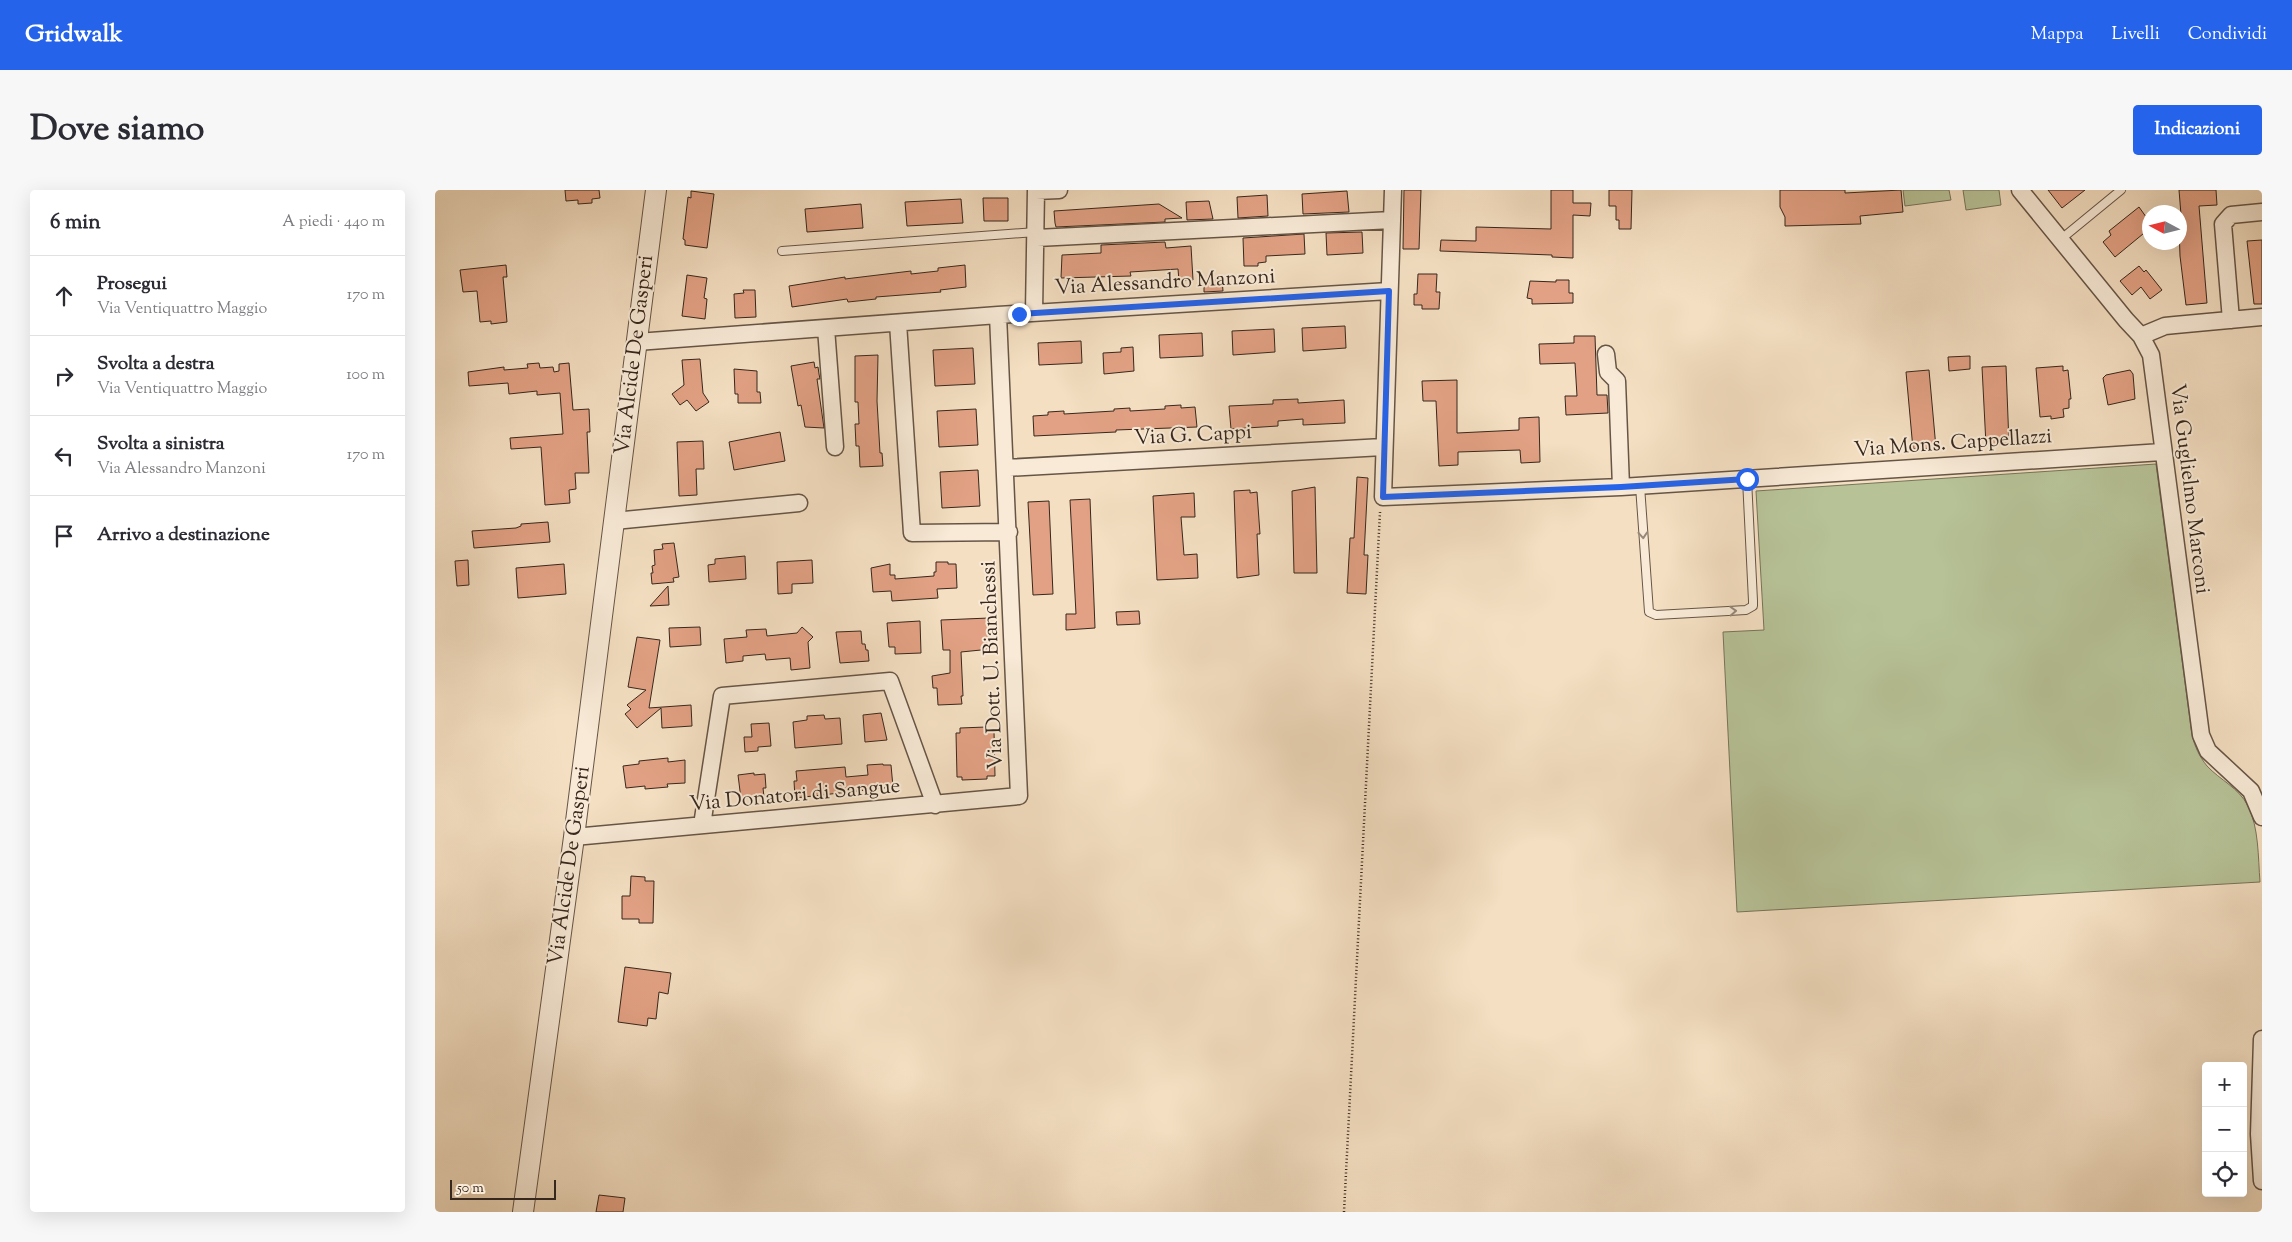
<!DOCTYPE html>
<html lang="it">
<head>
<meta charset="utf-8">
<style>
	:root { --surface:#fff; --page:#f7f7f7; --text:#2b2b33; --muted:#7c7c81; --line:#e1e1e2; --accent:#2563eb }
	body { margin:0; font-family:"Sorts Mill Goudy",serif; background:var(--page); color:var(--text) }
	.controls { position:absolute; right:15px; bottom:15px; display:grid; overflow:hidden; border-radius:5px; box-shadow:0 5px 20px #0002 }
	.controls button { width:45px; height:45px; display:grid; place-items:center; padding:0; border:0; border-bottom:1px solid var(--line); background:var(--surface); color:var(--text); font:25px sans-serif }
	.compass { position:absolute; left:1707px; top:15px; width:45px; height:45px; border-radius:50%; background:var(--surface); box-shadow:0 5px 20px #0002; rotate:277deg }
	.scale { position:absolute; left:15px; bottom:12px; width:106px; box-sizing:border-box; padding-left:5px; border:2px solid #37271c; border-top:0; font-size:14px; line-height:18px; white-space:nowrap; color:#37271c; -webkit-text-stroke:4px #f8ead7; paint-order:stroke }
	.stop { position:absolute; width:15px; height:15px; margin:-11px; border:4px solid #2563eb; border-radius:50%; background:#fff }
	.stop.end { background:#2563eb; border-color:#fff; box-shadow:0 1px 5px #0008 }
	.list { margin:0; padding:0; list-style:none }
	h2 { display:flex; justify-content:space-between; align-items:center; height:65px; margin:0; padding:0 20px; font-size:21px }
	h2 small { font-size:16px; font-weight:400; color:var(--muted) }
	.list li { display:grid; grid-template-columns:32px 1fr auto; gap:15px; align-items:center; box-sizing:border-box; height:80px; padding:0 20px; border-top:1px solid var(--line) }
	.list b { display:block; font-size:19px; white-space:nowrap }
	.list p { margin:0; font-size:16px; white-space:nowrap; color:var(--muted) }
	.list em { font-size:16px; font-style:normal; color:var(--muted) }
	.icon { flex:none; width:28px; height:28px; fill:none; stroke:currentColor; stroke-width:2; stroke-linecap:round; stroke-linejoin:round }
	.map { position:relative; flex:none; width:1827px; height:1022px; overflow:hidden; border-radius:5px }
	header { display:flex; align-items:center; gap:30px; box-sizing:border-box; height:70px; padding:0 25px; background:var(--accent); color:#fff }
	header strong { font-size:24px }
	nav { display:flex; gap:28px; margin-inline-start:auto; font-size:18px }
	.intro { display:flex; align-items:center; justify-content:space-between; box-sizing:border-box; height:120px; padding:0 30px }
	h1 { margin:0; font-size:35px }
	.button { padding:12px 22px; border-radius:5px; background:var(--accent); color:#fff; font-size:18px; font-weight:700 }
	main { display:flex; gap:30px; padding:0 30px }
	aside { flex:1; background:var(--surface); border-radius:5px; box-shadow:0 5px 20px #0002 }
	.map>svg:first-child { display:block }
	.green { fill:#b7c297; stroke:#77745a }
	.building { fill:#e2a184; stroke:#37271c }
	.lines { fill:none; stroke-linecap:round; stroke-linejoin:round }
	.service-casing { stroke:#665546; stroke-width:10 }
	.minor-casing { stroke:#665546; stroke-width:19 }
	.tertiary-casing { stroke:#665546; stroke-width:22 }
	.path { stroke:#37271c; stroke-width:2.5; stroke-dasharray:1 2.5; stroke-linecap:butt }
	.service { stroke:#f8ead7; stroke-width:8 }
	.minor { stroke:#f8ead7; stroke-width:16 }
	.tertiary { stroke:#f8ead7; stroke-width:20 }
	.oneway { stroke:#98887a }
	.route { stroke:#2563eb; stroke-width:6 }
	.labels { text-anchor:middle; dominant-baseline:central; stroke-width:4; stroke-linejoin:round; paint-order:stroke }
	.street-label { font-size:21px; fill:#37271c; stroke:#f8ead7 }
</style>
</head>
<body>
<header>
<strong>Gridwalk</strong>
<nav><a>Mappa</a><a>Livelli</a><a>Condividi</a></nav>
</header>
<div class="intro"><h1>Dove siamo</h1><a class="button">Indicazioni</a></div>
<main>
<aside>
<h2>6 min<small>A piedi · 440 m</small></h2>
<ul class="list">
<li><svg class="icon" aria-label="ahead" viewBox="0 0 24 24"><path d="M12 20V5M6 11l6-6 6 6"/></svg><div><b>Prosegui</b><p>Via Ventiquattro Maggio</p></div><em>170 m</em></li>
<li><svg class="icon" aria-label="right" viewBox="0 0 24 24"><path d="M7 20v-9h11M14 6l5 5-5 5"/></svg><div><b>Svolta a destra</b><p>Via Ventiquattro Maggio</p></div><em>100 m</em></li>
<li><svg class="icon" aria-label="left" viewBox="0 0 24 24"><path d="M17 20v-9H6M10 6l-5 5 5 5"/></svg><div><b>Svolta a sinistra</b><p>Via Alessandro Manzoni</p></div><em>170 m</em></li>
<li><svg class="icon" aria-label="arrive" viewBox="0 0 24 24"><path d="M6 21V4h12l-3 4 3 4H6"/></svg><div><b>Arrivo a destinazione</b></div></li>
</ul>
</aside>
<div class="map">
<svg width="1827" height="1022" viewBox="0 0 1827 1022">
	<rect width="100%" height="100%" fill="#f4dfc2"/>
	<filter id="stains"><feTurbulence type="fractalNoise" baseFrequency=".004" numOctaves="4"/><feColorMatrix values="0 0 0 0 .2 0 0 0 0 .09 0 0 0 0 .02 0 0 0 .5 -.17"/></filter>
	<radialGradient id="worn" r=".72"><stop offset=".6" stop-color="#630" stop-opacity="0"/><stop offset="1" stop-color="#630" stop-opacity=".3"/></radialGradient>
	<path class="green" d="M1468 0H1514L1516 10 1470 16Z
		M1528 0H1564L1566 15 1531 20Z
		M1721 274 1757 545C1760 557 1764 566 1772 576 1785 590 1804 598 1813 616 1824 638 1823 667 1825 692L1302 722 1288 442 1329 440 1321 301Z"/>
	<path class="building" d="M130 0H164L165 8 157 9V13L143 14V10L131 11Z
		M969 0H986L984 59H968Z
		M1116 0H1138V13H1156L1155 26 1138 25V68L1117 67V65L1005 61 1006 50 1041 51V37L1116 39Z
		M1174 0H1197L1196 39H1184V30H1181V16H1174Z
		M1345 0H1410V3L1466 0 1468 22 1425 26 1426 34 1350 36V27L1345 17Z
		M1613 0H1650L1627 18Z
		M1744 0H1781L1782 15 1764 16 1772 113 1751 115 1745 66 1744 37H1747Z
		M256 1 279 4 272 58 250 55V50L248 49 253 7 256 8Z
		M912 1 914 22 868 24 867 4Z
		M832 5 833 26 803 28 802 7Z
		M548 8H573V31H549Z
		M526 9 528 33 472 36 470 12Z
		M774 11 778 29 752 30 751 12Z
		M426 14 428 38 372 42 370 19Z
		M724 14 747 28 730 29V32L621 37 620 33 619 21Z
		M1704 17 1714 31V39L1680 67 1668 52 1676 45 1674 41Z
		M927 42 928 63 892 65 891 43Z
		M869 44 870 64 831 66V72L823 73V76H809L808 48Z
		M1827 50V114H1819L1812 51Z
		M730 52 731 58 756 56 758 90 744 91 743 79 695 82 696 86 626 88 627 65 666 63V55Z
		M71 75 72 87H68L72 132 56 134V131L45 132 42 101 28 102 25 80Z
		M530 75 531 97 505 100 506 102 441 107V109L413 112 412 109 357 117 354 96 410 87V89L476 81V84L503 81V78Z
		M1704 76 1709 82 1711 80 1727 100 1715 109 1706 97 1697 105 1685 91Z
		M983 84H1002L1001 102H1005L1004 119H987V115H979V104H982Z
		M252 85 272 88 269 108 272 109 270 129 247 126Z
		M787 89 788 101 769 102V90Z
		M1121 90H1134V103H1138V113L1097 114V109L1092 108 1095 91 1121 92Z
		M308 100H320L321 127 300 128 299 104 309 103Z
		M910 136 911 158 868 161 867 138Z
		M839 139 840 162 798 165 797 141Z
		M767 143 768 166 725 168 724 145Z
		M1139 146H1160L1162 205H1172L1173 223 1131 225 1130 206H1142L1140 173 1105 174 1104 154 1139 153Z
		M646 151 647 173 604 175 603 153Z
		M698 157 699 181 669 184 668 163 686 162V158Z
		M538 158 540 194 500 196 498 160Z
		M443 165 442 211 445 263H447L448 276 425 277 424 256H421L420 234H424L423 212H420V166Z
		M1535 166V179L1514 181 1513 167Z
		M265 169 268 203 274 212 261 221 252 210 245 215 237 204 249 195 247 170Z
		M379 172 380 178 383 177 384 184 385 189H382L389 238 370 237 366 215 363 216 356 176Z
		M104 173 105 178 118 177 119 182 124 181V174L134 173 138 220 154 219 155 242H152L154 283H140L141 299 134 300 135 313 110 315 106 257 76 259 75 248 128 244 125 203 102 205V201L74 204 73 193 34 196 33 182 69 177V180L93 178 92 174Z
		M1571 176 1574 254 1551 255 1547 177Z
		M1628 176V181L1633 180 1636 209H1634V218L1628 219 1629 227 1616 229V226L1605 227 1601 178Z
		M299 179 322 181V202H325L326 213H303V204H300Z
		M1494 180 1501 258 1478 259 1471 182Z
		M1695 180 1698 184 1700 209 1673 215 1668 188 1671 185Z
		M1022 190V243L1084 240V228L1104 227 1105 272 1086 273 1085 260 1023 262V275L1004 276 1001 211H988L987 191Z
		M863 209V213L909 210 910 233 868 235V229L843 231V236L796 239 794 216 838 214V210Z
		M746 215V218L760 217 762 237 681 240V242L599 246 598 226 613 225V222L629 221V224L679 221V219L695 218V221L730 219V216Z
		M541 219 543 255 504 257 502 221Z
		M345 242 350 271 299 280 294 252Z
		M268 251 269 279H261L262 305 244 306 242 252Z
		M543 280 545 316 507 318 505 282Z
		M922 287 933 288 929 365H933L931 404 912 403 915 348H919Z
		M880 297 882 383H859L857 301Z
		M815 300V303L822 302 825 344H822L824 385 802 388 799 301Z
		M759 303 760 327H746L749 365 762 364 763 388 722 390 718 306Z
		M655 309 660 438 631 440V424H641L635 310Z
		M614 311 618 404 598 405 593 312Z
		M113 332 115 352 39 358 37 341 81 338 86 336V334Z
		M239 353 244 387 238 388 239 392 217 394 216 383H218L217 376 220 375 219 360 228 359 227 354Z
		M310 366 311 389 274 392 273 375 280 374V369Z
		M33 370 34 395 22 396 20 371Z
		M377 370 378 393 357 394V403L343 404 342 372Z
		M501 372H513V374H521L522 398 502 399 503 408 457 411 456 401 438 402 436 378 455 374V385H460V389L499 386V382H501Z
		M129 374 131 404 83 408 81 378Z
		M233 396 234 415 215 416Z
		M704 421 705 434 682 435 681 422Z
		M554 428 556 459 526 462 528 506H526L527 514 503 515 502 498H498L497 486 515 483V460H508L506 430Z
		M485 431 486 463 460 464V457H454L452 433Z
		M265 437 266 455 235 457 234 438Z
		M367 437 378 447 373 452 375 478 356 480 355 468 331 470 330 464 308 466V471L291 473 289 449 312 447 311 440 331 439 332 446 362 443Z
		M426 441 427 454H430L431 460H433L434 471 405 473 401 442Z
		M202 447 225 450 214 518 256 515 257 536 227 538 226 518 202 538 190 524 196 519 192 515 211 500 193 497Z
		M446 523 452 550 430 552 428 525Z
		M389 525 390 529 405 528 407 554 360 558 358 532 372 530V526Z
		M334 533 336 556 323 557V561L310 562 309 547H317L316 534Z
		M551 537V542L559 541 560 586H552V589L527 590V587H522L521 543H525V538Z
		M233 568V572L250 570V593L232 594 233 597 210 599V596L191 598 188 576 204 574V571Z
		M448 574V575H456L458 597 360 608 359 591H362L361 581 410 577 411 587 433 585 432 575Z
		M319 583V585L330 584 331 598H328L329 607 306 609 303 585Z
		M196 686 210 687V691H219L218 733H204V729H187V706H195Z
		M190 777 236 783 233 804 224 802 221 829 213 828 212 836 183 832Z
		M164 1005 190 1008 188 1022H161Z"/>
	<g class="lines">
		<g class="service-casing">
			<path id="service" d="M1625 50 1686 0
				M347 61 601 42
				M1205 296 1214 422 1221 425 1311 420 1318 416V411L1312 289"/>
		</g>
		<g class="minor-casing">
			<path id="minor" d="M958 0 948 307 1186 297 1727 262
				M1585 0 1691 130 1706 146 1716 165 1766 545 1773 561 1816 601 1827 627
				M601 1 624 0
				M602 48 957 30
				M599 122 601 0
				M1796 130 1788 34 1796 25 1827 22
				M463 133 477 343 574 342
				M391 138 400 257
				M1706 146 1730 136 1740 135 1827 127
				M202 152 563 125 954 101
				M1171 164 1173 182 1182 191 1186 297
				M570 278 948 257
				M179 331 364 313
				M267 635 287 506 455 491 500 615
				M139 647 584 606 563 125
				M1827 849 1824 944 1827 991"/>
		</g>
		<g class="tertiary-casing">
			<path id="tertiary" d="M88 1022 139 647 221 0"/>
		</g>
		<path class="path" d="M909 1022 945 322"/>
		<use href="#service" class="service"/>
		<use href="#minor" class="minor"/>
		<use href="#tertiary" class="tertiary"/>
	</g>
	<defs><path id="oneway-chevron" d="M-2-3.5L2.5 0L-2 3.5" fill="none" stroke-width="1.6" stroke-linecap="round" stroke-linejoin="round" transform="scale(1.25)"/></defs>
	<g class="oneway">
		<use href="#oneway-chevron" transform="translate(1208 345) rotate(86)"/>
		<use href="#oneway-chevron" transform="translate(1298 421) rotate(-3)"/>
	</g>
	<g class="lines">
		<path class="route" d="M584 124 954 101 948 307 1186 297 1312 289"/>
	</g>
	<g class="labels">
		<g class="street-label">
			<text transform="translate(730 93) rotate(-3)">Via Alessandro Manzoni</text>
			<text transform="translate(200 165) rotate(-83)">Via Alcide De Gasperi</text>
			<text transform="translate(758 246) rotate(-3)">Via G. Cappi</text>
			<text transform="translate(1518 254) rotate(-4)">Via Mons. Cappellazzi</text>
			<text transform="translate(1754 299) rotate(83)">Via Guglielmo Marconi</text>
			<text transform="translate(558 475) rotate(-92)">Via Dott. U. Bianchessi</text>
			<text transform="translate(360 606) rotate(-5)">Via Donatori di Sangue</text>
			<text transform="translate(135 676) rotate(-82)">Via Alcide De Gasperi</text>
		</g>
	</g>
	<rect width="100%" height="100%" filter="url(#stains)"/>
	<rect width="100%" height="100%" fill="url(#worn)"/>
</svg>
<div class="controls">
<button>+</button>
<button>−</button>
<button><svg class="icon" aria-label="locate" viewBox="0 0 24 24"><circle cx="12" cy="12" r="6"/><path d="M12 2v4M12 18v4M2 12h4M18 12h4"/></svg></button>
</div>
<svg class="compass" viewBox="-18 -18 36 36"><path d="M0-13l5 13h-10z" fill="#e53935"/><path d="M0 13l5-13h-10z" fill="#7c7c81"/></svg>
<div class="scale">50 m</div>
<div class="stop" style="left:1312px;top:289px"></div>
<div class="stop end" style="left:584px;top:124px"></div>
</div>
</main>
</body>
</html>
